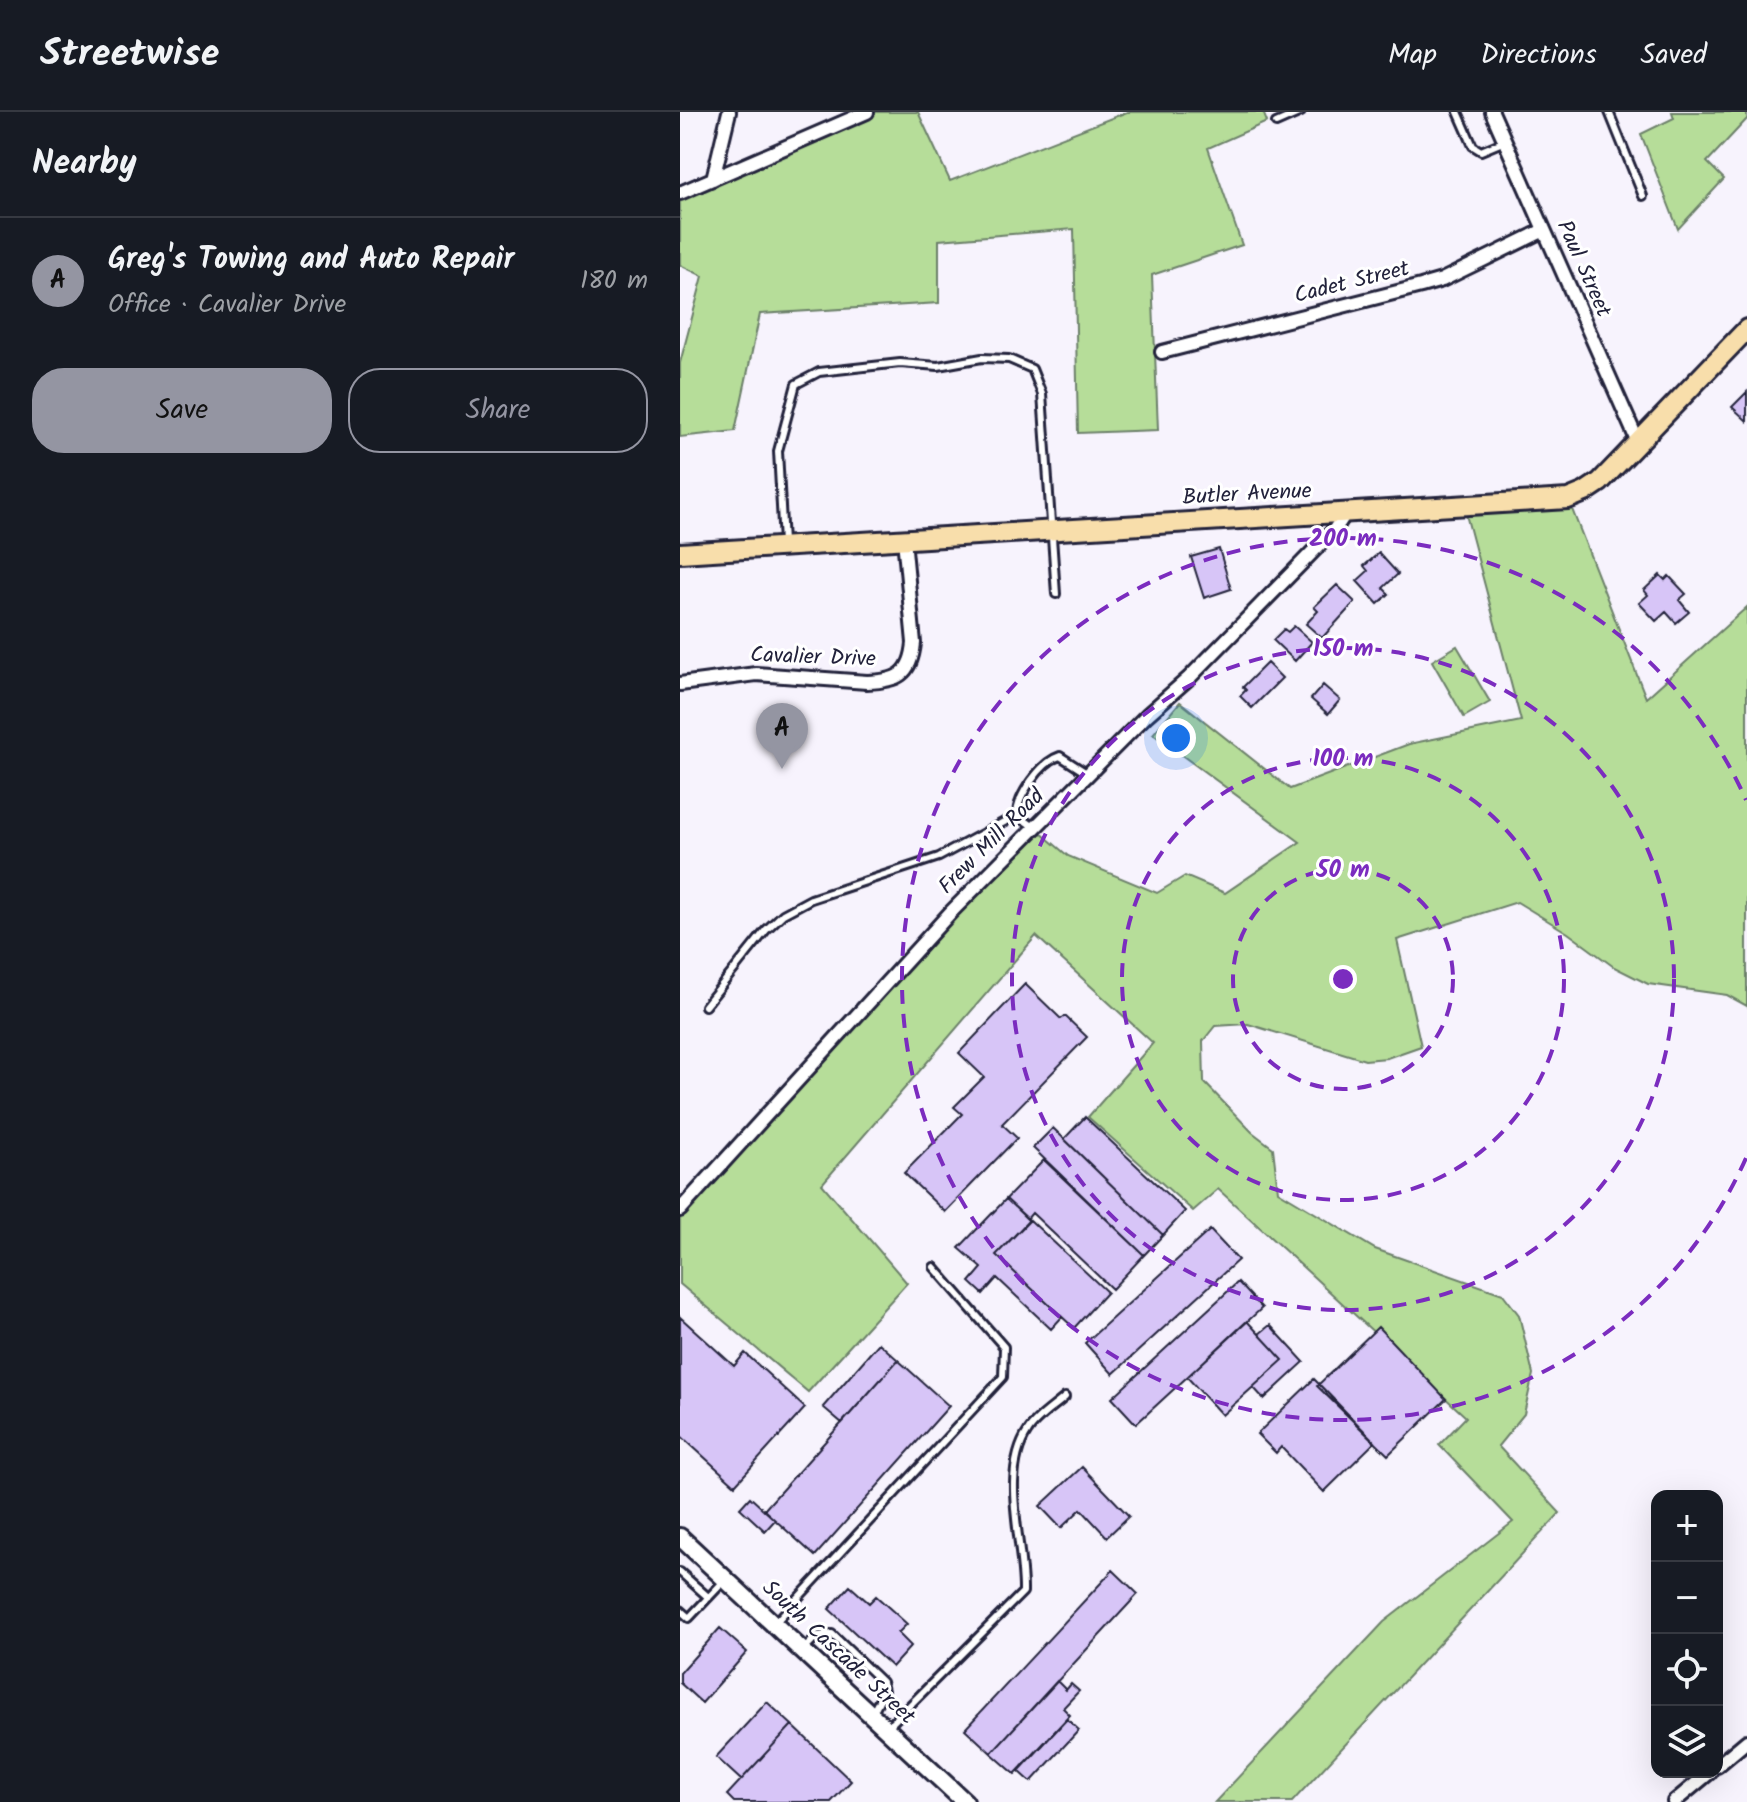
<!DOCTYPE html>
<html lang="en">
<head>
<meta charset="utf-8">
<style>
	:root { --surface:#171b24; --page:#20242c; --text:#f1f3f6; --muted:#9ea1a6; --line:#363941; --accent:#9495a2 }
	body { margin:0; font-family:Kalam,sans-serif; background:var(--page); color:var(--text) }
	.controls { position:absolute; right:24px; bottom:24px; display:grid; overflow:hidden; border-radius:16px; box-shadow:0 8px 32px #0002 }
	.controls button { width:72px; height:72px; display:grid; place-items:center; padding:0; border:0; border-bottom:2px solid var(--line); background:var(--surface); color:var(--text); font:40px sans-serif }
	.you { position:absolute; left:496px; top:626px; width:28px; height:28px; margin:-20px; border:6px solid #fff; border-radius:50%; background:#1a73e8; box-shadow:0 0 0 12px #1a73e833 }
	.badge { display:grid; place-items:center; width:52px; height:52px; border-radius:50%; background:var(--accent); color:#111; font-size:26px; font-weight:700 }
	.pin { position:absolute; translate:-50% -66px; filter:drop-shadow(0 2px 4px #0008) }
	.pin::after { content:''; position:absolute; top:42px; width:28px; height:24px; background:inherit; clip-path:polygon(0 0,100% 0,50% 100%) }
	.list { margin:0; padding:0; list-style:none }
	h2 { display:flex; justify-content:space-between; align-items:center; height:104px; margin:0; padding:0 32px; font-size:34px }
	h2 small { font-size:26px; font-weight:400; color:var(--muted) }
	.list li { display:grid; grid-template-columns:52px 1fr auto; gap:24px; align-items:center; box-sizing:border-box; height:128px; padding:0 32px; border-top:2px solid var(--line) }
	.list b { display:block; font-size:30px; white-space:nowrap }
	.list p { margin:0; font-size:26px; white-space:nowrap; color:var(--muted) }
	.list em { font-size:26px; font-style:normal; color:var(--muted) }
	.actions { display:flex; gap:16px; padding:24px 32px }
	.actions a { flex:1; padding:18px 0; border:2px solid var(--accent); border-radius:32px; text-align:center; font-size:28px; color:var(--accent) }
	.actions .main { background:var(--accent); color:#111 }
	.icon { flex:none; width:44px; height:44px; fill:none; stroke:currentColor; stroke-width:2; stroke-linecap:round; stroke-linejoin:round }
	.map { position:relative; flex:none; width:1067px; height:1690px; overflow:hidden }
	header { display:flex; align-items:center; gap:48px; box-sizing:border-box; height:112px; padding:0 40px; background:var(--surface); border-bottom:2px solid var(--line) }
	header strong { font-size:38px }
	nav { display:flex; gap:44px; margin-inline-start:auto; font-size:28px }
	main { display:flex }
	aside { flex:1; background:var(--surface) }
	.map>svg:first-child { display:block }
	.green { fill:#b6dd99; stroke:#6c806a; stroke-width:2 }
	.building { fill:#d7c5f7; stroke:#22223b; stroke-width:2 }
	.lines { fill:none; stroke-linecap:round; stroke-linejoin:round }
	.lane-casing { stroke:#22223b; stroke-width:12 }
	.street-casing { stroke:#22223b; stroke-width:18 }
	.secondary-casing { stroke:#22223b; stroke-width:22 }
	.primary-casing { stroke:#22223b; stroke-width:24 }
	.lane { stroke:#fff; stroke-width:6 }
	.street { stroke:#fff; stroke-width:12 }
	.secondary { stroke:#fff; stroke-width:16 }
	.primary { stroke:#f8deab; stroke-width:18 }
	.ring { fill:none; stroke:#7b2cbf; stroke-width:4; stroke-dasharray:14 10 }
	.labels { text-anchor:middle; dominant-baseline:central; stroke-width:6; stroke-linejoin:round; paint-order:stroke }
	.street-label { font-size:22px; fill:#22223b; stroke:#fff }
	.centre { fill:#7b2cbf; stroke:#fff; stroke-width:4 }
	.ring-label { font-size:24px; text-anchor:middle; font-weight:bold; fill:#7b2cbf; stroke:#fff; stroke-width:6; stroke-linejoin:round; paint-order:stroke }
</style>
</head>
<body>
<header>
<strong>Streetwise</strong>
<nav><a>Map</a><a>Directions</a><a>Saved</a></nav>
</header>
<main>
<aside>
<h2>Nearby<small></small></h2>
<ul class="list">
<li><span class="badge">A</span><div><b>Greg's Towing and Auto Repair</b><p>Office · Cavalier Drive</p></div><em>180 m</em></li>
</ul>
<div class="actions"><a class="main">Save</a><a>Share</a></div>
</aside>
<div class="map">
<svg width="1067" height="1690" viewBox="0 0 1067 1690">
	<rect width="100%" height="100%" fill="#f7f3fd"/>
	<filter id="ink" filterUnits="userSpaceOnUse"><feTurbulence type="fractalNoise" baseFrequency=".0125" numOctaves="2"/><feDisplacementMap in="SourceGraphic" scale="16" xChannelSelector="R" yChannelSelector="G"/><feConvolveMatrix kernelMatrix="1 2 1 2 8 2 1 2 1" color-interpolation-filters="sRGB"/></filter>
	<g filter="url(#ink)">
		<path class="green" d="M187 0H238L270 69 447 0H583L587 10 528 36 562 133 472 163 478 318 398 321 394 117 259 128V191L80 202 55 319 0 325V251L23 164 0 153V81Z
			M992 0H1067V7L1027 50 1044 67 998 117 961 22 994 6Z
			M888 387 966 586 1067 495V894L1047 883 968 872 934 855 888 821 837 790 717 828 741 934 707 946 685 948 568 912 535 914 523 929 524 970 572 1020 593 1036 598 1079 695 1137 823 1182 839 1203 853 1262 844 1302 818 1334 880 1401 612 1690H535L704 1510 833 1410 759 1333 786 1305 538 1077 513 1099 408 1005 473 931 356 824 142 1072 227 1171 128 1280 0 1172V1098L354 715 388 744 477 781 505 764 545 781 620 730 473 622 500 590 610 677 729 632 841 609 784 395Z
			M777 534 810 590 784 605 752 549Z"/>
		<path class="building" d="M1067 280V309L1052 295Z
			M539 437 551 477 524 486 511 445Z
			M699 441 718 462 703 476 709 482 698 492 677 469 688 459 684 454Z
			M980 463 985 468 989 464 1006 482 999 488 1009 500 996 511 986 500 976 509 959 491 968 483 964 478Z
			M657 473 675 490 642 526 626 512 638 499 634 495Z
			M614 514 632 530 615 549 593 528 604 517 608 520Z
			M587 551 602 566 572 596 560 584 566 578 563 575Z
			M643 573 660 588 648 602 631 587Z
			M345 872 381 907 385 904 407 925 322 1012 337 1026 265 1100 224 1061 282 1002 274 995 304 965 279 941Z
			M405 1005 505 1099 483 1123 384 1027Z
			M373 1016 483 1123 464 1143 353 1036Z
			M364 1048 464 1143 432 1177 352 1101 347 1107 326 1087Z
			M326 1087 349 1108 316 1143 382 1205 371 1217 317 1166 303 1182 290 1170 302 1156 279 1136Z
			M350 1108 427 1180 394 1216 316 1143Z
			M530 1118 558 1148 433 1262 405 1231Z
			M558 1170 582 1196 456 1312 432 1286Z
			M0 1205 54 1254 65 1241 125 1296 55 1373 0 1323Z
			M567 1209 603 1248 542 1303 507 1265Z
			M590 1213 624 1250 584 1287 573 1275 603 1248 579 1222Z
			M698 1215 766 1287 708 1343 637 1274Z
			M199 1231 218 1248 162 1311 143 1295Z
			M218 1248 269 1294 135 1444 84 1398Z
			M634 1267 695 1330 644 1380 601 1335 596 1341 577 1322Z
			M402 1355 449 1404 427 1425 401 1397 381 1416 360 1394Z
			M70 1385 95 1408 85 1419 60 1396Z
			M433 1458 458 1482 311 1641 285 1617Z
			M170 1474 189 1491 196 1484 227 1512 218 1521 231 1534 212 1555 149 1497Z
			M40 1516 67 1540 22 1591 0 1571V1561Z
			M377 1569 386 1578 391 1572 399 1579 383 1596 390 1603 335 1662 311 1641Z
			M87 1590 112 1613 61 1668 36 1645Z
			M387 1607 399 1618 351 1670 339 1659Z
			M112 1613 171 1669 151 1690H54L47 1683Z"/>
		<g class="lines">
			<g class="lane-casing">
				<path id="lane" d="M778 0 793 34 801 39 825 29
					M929 0 963 84
					M596 11 621 0
					M103 431 98 339 116 272 139 260 220 251 258 254 302 246 329 247 352 257 362 282 376 482
					M354 715 337 703C337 684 361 650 380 644L408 662
					M25 894 86 818 103 802 131 787 259 745 337 703
					M0 1460 28 1485
					M0 1498 9 1506 45 1468
					M94 1512 323 1265 324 1235 254 1155
					M123 1538 137 1524 152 1522 202 1570 204 1579 192 1602
					M206 1617 343 1480C344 1432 319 1362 348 1319 356 1306 374 1295 385 1285"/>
			</g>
			<g class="street-casing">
				<path id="street" d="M812 0 958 330
					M33 67 49 0
					M0 81 187 0
					M482 240 741 174 762 168 864 118
					M0 572 76 562 187 570C217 569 231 563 234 531L224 427
					M0 1098 270 801 467 603 509 566 655 417 665 402
					M1037 1654 1067 1629
					M994 1690 1030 1660"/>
			</g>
			<g class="secondary-casing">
				<path id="secondary" d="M0 1425 285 1690"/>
			</g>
			<g class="primary-casing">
				<path id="primary" d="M0 441 888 387 905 380 920 370 1067 217"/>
			</g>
			<use href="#lane" class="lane"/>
			<use href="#street" class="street"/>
			<use href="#secondary" class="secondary"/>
			<use href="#primary" class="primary"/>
		</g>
	</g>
	<g class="ring">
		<circle cx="663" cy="867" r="110"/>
		<circle cx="663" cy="867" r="221"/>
		<circle cx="663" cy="867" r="331"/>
		<path d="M1066 1046A441 441 0 1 1 1066 688"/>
	</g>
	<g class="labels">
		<g class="street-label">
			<text transform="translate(903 157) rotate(66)">Paul Street</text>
			<text transform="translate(672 171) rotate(-14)">Cadet Street</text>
			<text transform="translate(567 383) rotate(-3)">Butler Avenue</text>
			<text transform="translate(133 546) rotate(2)">Cavalier Drive</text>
			<text transform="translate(312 730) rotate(-45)">Frew Mill Road</text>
			<text transform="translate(158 1541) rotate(43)">South Cascade Street</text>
		</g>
	</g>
	<circle cx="663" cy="867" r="12" class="centre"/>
	<g class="ring-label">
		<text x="663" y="434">200 m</text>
		<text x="663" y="544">150 m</text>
		<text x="663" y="654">100 m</text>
		<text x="663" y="765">50 m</text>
	</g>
</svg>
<div class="controls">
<button>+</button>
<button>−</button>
<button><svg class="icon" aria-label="locate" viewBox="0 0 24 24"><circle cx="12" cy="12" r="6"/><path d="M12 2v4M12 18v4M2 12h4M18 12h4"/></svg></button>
<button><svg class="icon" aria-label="layers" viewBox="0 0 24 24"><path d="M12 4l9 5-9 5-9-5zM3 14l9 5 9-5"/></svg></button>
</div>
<div class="you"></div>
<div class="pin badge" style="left:102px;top:657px">A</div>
</div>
</main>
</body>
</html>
